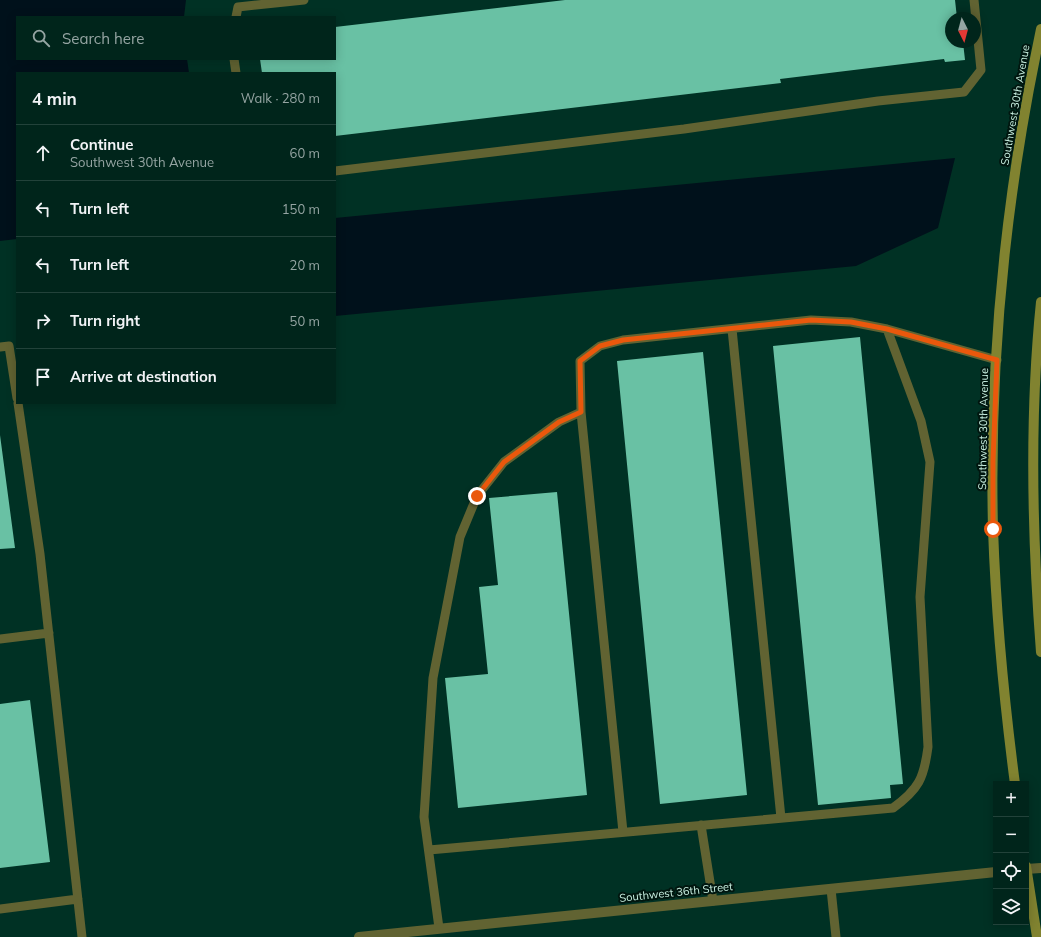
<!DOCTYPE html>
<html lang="en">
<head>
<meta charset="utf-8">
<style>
	:root { --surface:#00251b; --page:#0a2d24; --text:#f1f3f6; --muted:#95a5a3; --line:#22423a }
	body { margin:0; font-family:Mulish,sans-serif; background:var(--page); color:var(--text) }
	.controls { position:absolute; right:12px; bottom:12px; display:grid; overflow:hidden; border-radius:0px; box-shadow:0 2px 10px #0003 }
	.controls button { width:36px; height:36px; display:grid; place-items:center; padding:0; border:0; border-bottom:1px solid var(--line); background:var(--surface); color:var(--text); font:20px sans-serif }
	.compass { position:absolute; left:945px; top:12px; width:36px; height:36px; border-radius:50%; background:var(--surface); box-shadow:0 2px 10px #0003; rotate:174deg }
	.stop { position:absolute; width:12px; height:12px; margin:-9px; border:3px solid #ea580c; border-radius:50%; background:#fff }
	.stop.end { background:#ea580c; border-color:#fff; box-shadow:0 1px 4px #0008 }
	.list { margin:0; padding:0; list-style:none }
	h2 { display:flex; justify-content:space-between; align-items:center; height:52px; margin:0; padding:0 16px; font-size:17px }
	h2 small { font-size:13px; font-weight:400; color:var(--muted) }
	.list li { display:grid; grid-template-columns:26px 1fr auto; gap:12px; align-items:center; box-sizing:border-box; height:56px; padding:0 16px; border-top:1px solid var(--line) }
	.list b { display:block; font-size:15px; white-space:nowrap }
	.list p { margin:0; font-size:13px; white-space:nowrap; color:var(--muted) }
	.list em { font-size:13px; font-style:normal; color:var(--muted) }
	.icon { flex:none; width:22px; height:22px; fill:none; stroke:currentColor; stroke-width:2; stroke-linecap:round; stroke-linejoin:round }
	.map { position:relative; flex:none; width:1041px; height:937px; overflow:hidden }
	.search { position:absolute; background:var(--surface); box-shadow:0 2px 10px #0003; left:16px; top:16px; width:320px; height:44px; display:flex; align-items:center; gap:10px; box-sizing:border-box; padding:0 14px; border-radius:0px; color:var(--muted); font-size:15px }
	.panel { position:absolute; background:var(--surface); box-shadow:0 2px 10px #0003; left:16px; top:72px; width:320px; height:332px; border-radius:0px }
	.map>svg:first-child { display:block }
	.water { fill:#00111b }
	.building { fill:#69c1a4 }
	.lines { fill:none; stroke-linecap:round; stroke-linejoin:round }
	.service { stroke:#616332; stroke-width:9 }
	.minor { stroke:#616332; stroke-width:10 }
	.tertiary { stroke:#616332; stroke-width:10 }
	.secondary { stroke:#818330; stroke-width:10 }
	.route { stroke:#ea580c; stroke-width:5 }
	.labels { text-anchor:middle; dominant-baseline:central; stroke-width:4; stroke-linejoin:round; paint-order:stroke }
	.street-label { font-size:11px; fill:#cbf3e4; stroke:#00160f }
</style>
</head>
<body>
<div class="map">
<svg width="1041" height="937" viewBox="0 0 1041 937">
	<rect width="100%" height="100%" fill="#003124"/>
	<path class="water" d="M0 0H186L184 17H17V59H187L189 73H17V239L0 241Z
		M955 158 938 228 856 266 335 316V218Z"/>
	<path class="building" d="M565 0H955L957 18H951V42H963L965 60 945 62 944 59 780 79 781 83 335 136V73H262L260 59H335V27Z
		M860 337 903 784 890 785 891 798 818 805 773 346Z
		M703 352 747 795 660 804 617 361Z
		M0 435 15 548 0 549Z
		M557 492 587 795 458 808 445 678 488 674 479 587 498 585 489 498Z
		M30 700 50 862 0 868V704Z"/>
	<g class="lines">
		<path class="service" d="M236 17 238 7 304 0
			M234 59 236 73
			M335 171 684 129 878 101 964 92 981 70 974 0
			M732 329 781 818
			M0 347 9 346 17 398
			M18 403 40 554 82 937
			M0 639 49 633
			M701 825 713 901
			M623 832 581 412 580 361 600 346 623 340 811 320 851 322 887 329 997 360
			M429 850 893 808C919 789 924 778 928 747L920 597 930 462 921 421 887 329
			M831 889 836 937
			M0 909 78 899
			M439 928 424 817 433 678 460 537 477 496 504 462 559 422 581 412"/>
		<path class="minor" d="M1026 869 1041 868"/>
		<path class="tertiary" d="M359 937 996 872"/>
		<path class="secondary" d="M1041 302C1029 418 1032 536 1041 652
			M1015 784C1004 700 996 614 993 529 989 362 1006 192 1041 29
			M1026 866 1037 937"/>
	</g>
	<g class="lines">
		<path class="route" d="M477 496 504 462 559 422 581 412 580 361 600 346 623 340 811 320 851 322 887 329 997 360 993 461V529"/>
	</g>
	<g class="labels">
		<g class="street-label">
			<text transform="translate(1015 105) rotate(-80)">Southwest 30th Avenue</text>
			<text transform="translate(983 429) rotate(-89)">Southwest 30th Avenue</text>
			<text transform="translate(676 892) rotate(-6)">Southwest 36th Street</text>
		</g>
	</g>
</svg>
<div class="controls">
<button>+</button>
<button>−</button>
<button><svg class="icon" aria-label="locate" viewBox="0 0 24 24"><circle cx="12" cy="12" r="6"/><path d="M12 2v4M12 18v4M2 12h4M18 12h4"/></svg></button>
<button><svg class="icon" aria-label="layers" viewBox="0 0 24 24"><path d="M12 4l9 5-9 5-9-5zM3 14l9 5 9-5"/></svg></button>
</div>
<svg class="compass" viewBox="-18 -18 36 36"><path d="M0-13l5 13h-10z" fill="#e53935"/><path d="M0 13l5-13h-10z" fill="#95a5a3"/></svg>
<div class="stop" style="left:993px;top:529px"></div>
<div class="stop end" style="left:477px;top:496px"></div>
<div class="search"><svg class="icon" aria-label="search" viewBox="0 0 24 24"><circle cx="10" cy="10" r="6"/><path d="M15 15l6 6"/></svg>Search here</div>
<section class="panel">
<h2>4 min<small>Walk · 280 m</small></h2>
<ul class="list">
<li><svg class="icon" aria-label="ahead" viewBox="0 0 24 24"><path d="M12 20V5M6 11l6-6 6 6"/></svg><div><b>Continue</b><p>Southwest 30th Avenue</p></div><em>60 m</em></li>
<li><svg class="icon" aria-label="left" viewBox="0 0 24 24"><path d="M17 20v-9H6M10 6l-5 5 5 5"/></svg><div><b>Turn left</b></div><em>150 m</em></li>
<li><svg class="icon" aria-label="left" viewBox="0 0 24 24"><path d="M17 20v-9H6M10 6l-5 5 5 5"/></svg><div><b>Turn left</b></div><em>20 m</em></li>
<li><svg class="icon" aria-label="right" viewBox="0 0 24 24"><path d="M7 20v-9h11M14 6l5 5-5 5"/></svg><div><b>Turn right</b></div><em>50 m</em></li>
<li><svg class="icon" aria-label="arrive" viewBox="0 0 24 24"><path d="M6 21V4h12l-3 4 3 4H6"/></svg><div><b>Arrive at destination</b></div></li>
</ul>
</section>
</div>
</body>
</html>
